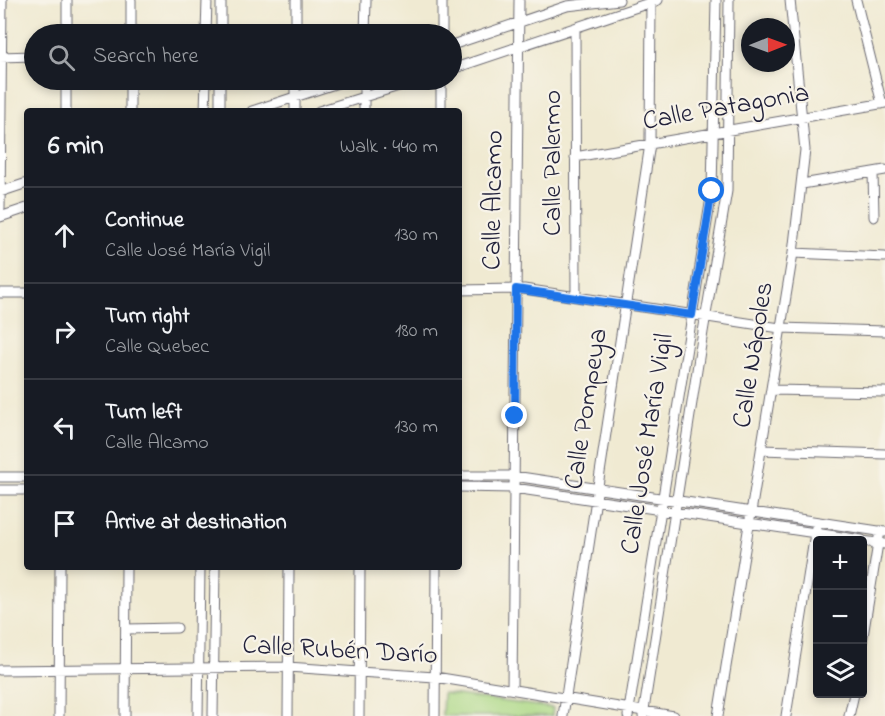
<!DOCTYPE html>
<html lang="en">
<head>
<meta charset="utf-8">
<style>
	:root { --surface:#171b24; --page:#242831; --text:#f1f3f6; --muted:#9ea1a6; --line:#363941 }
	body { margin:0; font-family:"Indie Flower",sans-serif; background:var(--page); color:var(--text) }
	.controls { position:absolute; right:18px; bottom:18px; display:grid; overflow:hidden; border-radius:6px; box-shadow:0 3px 9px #0003 }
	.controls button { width:54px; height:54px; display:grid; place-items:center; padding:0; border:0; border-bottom:2px solid var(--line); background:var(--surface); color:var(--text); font:30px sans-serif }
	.compass { position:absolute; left:741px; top:18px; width:54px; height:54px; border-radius:50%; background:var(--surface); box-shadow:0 3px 9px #0003; rotate:89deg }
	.stop { position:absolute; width:18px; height:18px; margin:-14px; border:4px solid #1a73e8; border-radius:50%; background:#fff }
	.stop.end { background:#1a73e8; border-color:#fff; box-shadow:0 2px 6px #0008 }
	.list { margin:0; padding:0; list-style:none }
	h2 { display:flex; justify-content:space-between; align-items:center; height:78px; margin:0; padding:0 24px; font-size:26px }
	h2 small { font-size:20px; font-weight:400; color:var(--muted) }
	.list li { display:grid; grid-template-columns:39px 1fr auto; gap:18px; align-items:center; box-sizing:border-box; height:96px; padding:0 24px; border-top:2px solid var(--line) }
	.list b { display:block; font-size:22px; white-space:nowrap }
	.list p { margin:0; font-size:20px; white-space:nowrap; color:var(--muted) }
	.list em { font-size:20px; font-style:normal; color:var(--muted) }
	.icon { flex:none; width:33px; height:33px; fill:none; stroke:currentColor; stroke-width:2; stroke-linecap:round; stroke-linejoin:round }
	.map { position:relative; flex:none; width:885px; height:716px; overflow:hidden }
	.search { position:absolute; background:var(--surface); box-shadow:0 3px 9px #0003; left:24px; top:24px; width:438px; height:66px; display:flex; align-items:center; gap:15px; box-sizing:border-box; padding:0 21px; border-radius:33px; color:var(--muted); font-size:22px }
	.panel { position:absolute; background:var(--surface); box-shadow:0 3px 9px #0003; left:24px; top:108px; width:438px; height:462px; border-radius:6px }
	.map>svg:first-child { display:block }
	.green { fill:#abd884; stroke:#667d60; stroke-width:1.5 }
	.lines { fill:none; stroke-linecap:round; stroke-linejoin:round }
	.minor-casing { stroke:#6a6870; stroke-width:11 }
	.minor { stroke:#fff; stroke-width:9 }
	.route { stroke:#1a73e8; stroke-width:8 }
	.labels { text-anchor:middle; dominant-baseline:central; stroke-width:4.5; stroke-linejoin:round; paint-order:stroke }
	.street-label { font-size:27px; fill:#22223b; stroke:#f7f3e8 }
</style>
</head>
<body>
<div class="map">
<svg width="885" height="716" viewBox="0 0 885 716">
	<rect width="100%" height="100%" fill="#f7f3e8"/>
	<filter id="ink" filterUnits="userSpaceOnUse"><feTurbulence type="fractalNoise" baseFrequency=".0167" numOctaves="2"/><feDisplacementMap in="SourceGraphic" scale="12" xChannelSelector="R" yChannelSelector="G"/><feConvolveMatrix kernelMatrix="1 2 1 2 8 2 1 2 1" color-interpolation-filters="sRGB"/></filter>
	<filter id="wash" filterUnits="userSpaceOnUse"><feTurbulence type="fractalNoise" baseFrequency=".008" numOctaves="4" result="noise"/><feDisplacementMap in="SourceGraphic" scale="24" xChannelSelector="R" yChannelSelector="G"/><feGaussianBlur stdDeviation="1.35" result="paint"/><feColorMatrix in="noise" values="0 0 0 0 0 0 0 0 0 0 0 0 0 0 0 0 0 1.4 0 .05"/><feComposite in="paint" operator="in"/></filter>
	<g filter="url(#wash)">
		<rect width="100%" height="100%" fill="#f0ead2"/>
		<path class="green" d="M443 693 553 708 552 716H442Z"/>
	</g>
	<g filter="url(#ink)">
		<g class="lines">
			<g class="minor-casing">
				<path id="minor" d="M856 0 882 104
					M575 29 576 297
					M67 34V0
					M131 34V0
					M206 34 207 0
					M221 34V0
					M296 34V0
					M365 34 366 0
					M442 34V0
					M452 45 567 6 619 0
					M0 57 34 56
					M452 69 658 0
					M66 111V80
					M130 111V80
					M205 111 206 80
					M220 111V80
					M252 111 347 80
					M295 111V80
					M319 111 418 80
					M364 111V80
					M441 111V80
					M575 157 885 103
					M873 172 874 217
					M802 184 885 170
					M0 192 27 183
					M0 209 2 0
					M0 217 27 208
					M793 253 885 257
					M459 290 524 289 780 328 885 331
					M0 293H27
					M771 390 885 392
					M761 450 885 454
					M459 476H514L885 532
					M0 477H27
					M459 487 514 488 862 540
					M0 490H27
					M862 541 885 544
					M126 629 177 628
					M862 642 880 531
					M0 670 288 667 359 672 435 677 674 716
					M512 689 519 0
					M59 716 60 567
					M125 716 126 567
					M198 716 200 567
					M213 716 215 567
					M288 716 289 567
					M359 716 360 567
					M435 716 436 567
					M563 716 650 144 651 0
					M628 716 712 191 716 0
					M643 716 703 332 727 191 729 0
					M718 716 793 253 805 150 790 0
					M786 716 816 527
					M849 716 854 694"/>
			</g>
			<use href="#minor" class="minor"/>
		</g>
	</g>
	<g class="lines" filter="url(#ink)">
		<path class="route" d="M515 416 516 289 692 315 712 191"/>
	</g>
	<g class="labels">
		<g class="street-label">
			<text transform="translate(726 108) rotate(-10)">Calle Patagonia</text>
			<text transform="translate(553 163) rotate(-90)">Calle Palermo</text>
			<text transform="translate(494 200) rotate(-89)">Calle Alcamo</text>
			<text transform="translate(754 355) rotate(-81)">Calle Nápoles</text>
			<text transform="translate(587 409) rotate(-81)">Calle Pompeya</text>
			<text transform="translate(648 444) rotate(-81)">Calle José María Vigil</text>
			<text transform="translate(340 651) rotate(3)">Calle Rubén Darío</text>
		</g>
	</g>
</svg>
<div class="controls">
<button>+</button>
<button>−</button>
<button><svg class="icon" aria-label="layers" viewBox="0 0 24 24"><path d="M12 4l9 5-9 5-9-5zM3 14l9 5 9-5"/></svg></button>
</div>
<svg class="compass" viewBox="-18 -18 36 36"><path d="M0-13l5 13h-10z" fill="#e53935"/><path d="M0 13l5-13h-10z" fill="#9ea1a6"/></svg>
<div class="stop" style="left:712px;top:191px"></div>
<div class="stop end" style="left:515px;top:416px"></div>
<div class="search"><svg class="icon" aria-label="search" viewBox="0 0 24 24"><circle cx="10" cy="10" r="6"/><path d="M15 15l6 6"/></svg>Search here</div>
<section class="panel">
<h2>6 min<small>Walk · 440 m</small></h2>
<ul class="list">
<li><svg class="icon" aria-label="ahead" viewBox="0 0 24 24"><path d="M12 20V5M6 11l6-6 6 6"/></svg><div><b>Continue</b><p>Calle José María Vigil</p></div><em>130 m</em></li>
<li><svg class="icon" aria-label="right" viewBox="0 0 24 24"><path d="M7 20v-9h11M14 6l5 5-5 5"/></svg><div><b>Turn right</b><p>Calle Quebec</p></div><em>180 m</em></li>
<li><svg class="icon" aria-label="left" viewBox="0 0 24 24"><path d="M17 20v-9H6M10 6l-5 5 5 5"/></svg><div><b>Turn left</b><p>Calle Alcamo</p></div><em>130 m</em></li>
<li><svg class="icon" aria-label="arrive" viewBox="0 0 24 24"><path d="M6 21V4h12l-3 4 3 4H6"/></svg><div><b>Arrive at destination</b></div></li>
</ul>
</section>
</div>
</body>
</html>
